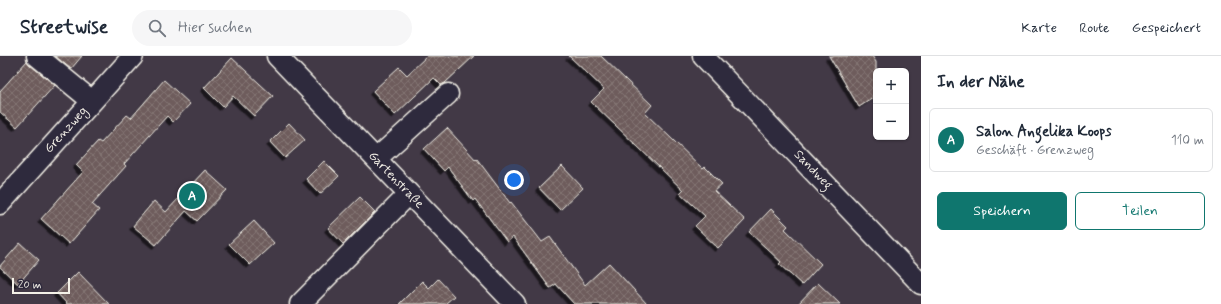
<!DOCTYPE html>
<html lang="de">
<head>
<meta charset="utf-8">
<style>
	:root { --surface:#fff; --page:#f6f6f7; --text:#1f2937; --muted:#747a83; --line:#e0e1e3; --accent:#0f766e }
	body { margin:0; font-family:Mynerve,sans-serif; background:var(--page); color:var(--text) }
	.controls { position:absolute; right:12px; top:12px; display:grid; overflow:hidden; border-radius:6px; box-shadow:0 1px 3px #0004 }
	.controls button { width:36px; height:36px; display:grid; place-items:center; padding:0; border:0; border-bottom:1px solid var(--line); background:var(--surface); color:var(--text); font:20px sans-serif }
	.scale { position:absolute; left:12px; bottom:10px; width:58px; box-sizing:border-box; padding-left:4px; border:2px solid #f4f1e8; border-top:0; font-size:11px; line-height:14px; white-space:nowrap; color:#f4f1e8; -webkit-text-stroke:3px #2f2a3d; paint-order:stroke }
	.you { position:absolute; left:514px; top:124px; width:14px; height:14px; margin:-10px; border:3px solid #fff; border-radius:50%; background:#1a73e8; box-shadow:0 0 0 6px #1a73e833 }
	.badge { display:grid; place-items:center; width:26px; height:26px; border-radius:50%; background:var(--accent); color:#fff; font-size:13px; font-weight:700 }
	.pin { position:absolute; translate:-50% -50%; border:2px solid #fff; box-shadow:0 1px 4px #0006 }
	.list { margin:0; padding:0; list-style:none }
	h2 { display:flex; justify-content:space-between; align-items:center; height:52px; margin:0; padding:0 16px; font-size:17px }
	h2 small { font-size:13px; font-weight:400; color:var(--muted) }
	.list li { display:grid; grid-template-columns:26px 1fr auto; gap:12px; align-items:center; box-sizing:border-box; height:64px; margin:0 8px 8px; padding:0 8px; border:1px solid var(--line); border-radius:6px }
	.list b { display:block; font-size:15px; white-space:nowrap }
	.list p { margin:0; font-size:13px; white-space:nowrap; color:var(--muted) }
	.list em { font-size:13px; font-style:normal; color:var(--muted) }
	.actions { display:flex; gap:8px; padding:12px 16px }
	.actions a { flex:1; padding:9px 0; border:1px solid var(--accent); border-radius:6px; text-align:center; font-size:14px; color:var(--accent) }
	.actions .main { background:var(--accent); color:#fff }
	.icon { flex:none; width:22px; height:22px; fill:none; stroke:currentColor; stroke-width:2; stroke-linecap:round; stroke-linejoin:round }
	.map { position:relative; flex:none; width:921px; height:248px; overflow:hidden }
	header { display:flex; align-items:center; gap:24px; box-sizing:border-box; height:56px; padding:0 20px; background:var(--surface); border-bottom:1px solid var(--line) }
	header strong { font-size:19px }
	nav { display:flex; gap:22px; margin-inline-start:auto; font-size:14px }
	.search { width:280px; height:36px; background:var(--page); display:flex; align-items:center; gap:10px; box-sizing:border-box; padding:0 14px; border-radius:22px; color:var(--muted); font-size:15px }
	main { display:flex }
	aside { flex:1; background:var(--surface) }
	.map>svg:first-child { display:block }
	.building { fill:url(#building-cross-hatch); stroke:#f4f1e8; filter:url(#shadow) }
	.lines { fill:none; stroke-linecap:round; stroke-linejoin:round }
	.minor-casing { stroke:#f4f1e8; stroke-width:23 }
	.minor { stroke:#2f2a3d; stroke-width:20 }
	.labels { text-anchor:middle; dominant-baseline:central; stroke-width:3.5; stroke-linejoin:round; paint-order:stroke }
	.street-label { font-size:13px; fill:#f4f1e8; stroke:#2f2a3d }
</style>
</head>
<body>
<header>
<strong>Streetwise</strong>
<div class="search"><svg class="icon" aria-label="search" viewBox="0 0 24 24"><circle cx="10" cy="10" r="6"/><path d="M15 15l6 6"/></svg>Hier suchen</div>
<nav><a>Karte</a><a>Route</a><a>Gespeichert</a></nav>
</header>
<main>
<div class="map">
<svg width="921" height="248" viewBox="0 0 921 248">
	<defs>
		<pattern id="building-cross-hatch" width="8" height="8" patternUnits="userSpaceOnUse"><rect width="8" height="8" fill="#6e5c5b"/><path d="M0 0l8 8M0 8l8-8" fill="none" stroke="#837473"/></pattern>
		<filter id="shadow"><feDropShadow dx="-3.5" dy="3.5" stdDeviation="0" flood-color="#0009"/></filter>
	</defs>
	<rect width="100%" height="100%" fill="#423946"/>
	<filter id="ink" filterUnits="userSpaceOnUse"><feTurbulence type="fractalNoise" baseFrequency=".025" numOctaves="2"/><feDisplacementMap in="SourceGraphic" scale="8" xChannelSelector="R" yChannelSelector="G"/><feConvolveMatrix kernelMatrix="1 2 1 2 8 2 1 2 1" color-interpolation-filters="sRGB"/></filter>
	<g filter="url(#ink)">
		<path class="building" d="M55 0H82L71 13Z
			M427 0H474L445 27 441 29 434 22 395 59 373 35 399 11 407 19Z
			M569 0H601L652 49 645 57 703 113 705 111 722 128 714 135 745 164 718 192 695 170 705 160 680 137 683 134 591 46 604 33Z
			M829 0H872L876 6V40L859 51Z
			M232 2 273 40 254 60 233 40 223 51 204 32Z
			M27 5 30 9 55 29 17 71 0 56V35Z
			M164 24 190 48 173 66 167 60 124 108 126 110 92 148 99 154 69 188 41 163 83 116 76 109 98 85 101 87 127 59 131 62Z
			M289 67 305 84 285 102 270 86Z
			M447 72 476 104 477 103 510 147 511 146 542 186 550 181 585 229 609 207 647 248H574L556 228 550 232 513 181 507 186 475 143 473 145 448 111 444 115 424 93Z
			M324 105 339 120 320 138 306 123Z
			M562 110 583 132 560 154 539 132Z
			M205 114 227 134 197 165 186 155 156 189 133 170 154 145 166 156Z
			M360 141 375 156 343 188 328 172Z
			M771 153 788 170 785 173 821 208 802 229 779 208 781 206 749 176Z
			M254 165 274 187 250 209 229 188Z
			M20 187 39 204 18 228 0 211V210Z
			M78 216 109 248H67L57 237Z
			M438 223 454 240 445 248H399L422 225 429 232Z
			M818 227 840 248H798Z"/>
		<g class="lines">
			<g class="minor-casing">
				<path id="minor" d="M37 0 92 45
					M277 0 515 248
					M703 0 921 228
					M376 103 448 38
					M0 148 133 0
					M300 248 409 138"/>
			</g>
			<use href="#minor" class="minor"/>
		</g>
	</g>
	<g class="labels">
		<g class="street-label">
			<text transform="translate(66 74) rotate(-48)">Grenzweg</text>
			<text transform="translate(813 114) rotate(46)">Sandweg</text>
			<text transform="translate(396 124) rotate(46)">Gartenstraße</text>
		</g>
	</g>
</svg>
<div class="controls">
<button>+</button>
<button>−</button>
</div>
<div class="scale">20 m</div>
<div class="you"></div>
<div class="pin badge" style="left:192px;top:140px">A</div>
</div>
<aside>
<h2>In der Nähe<small></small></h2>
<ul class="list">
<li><span class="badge">A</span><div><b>Salon Angelika Koops</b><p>Geschäft · Grenzweg</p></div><em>110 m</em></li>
</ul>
<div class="actions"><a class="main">Speichern</a><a>Teilen</a></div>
</aside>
</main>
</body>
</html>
